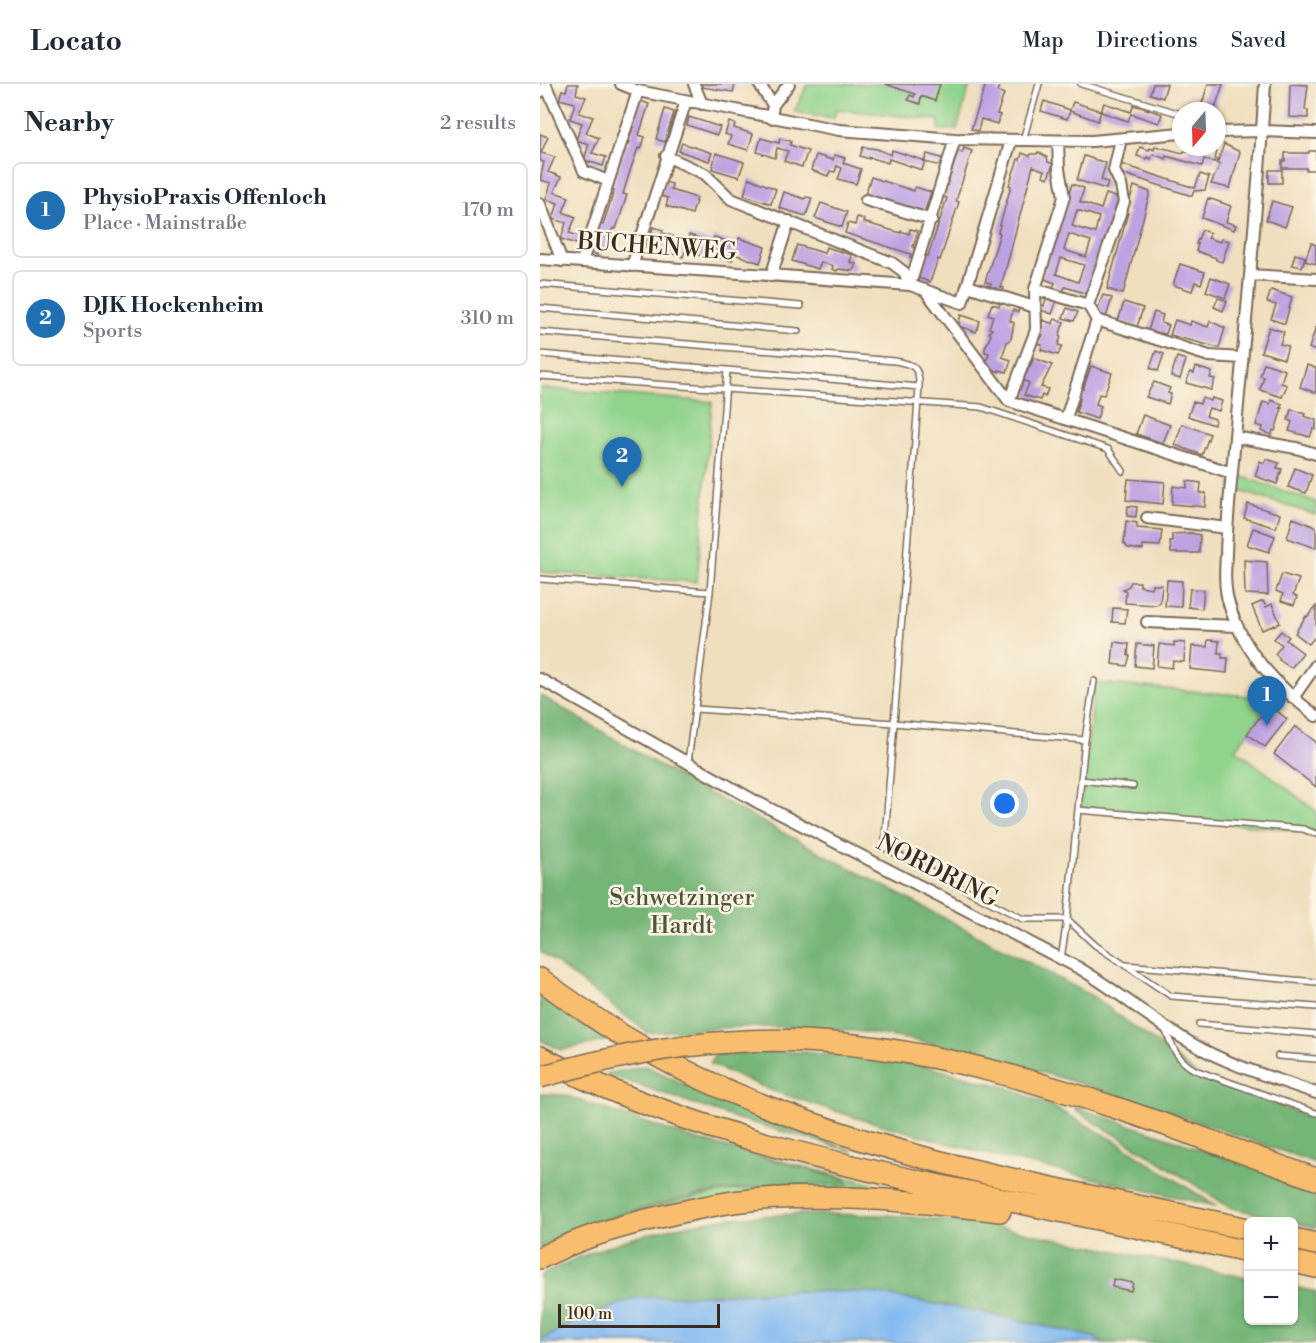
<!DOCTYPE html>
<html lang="en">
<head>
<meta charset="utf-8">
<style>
	:root { --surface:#fff; --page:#f2f2f3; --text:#1f2937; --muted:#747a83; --line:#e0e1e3; --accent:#1f6fb2 }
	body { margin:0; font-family:"Libre Bodoni",serif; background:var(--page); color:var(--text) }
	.controls { position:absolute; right:18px; bottom:18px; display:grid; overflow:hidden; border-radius:9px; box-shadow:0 2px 4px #0004 }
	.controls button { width:54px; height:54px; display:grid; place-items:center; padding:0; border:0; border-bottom:2px solid var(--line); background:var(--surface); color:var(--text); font:30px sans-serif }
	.compass { position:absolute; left:632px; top:18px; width:54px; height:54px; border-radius:50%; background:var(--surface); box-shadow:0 2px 4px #0004; rotate:199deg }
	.scale { position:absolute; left:18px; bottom:15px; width:162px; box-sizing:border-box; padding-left:6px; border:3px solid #3b2a1e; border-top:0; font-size:16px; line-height:21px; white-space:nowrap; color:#3b2a1e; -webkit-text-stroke:4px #fcf5e5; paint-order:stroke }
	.you { position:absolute; left:465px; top:720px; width:21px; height:21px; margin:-15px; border:4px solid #fff; border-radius:50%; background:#1a73e8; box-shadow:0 0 0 9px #1a73e833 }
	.badge { display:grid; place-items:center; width:39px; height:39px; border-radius:50%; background:var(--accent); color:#fff; font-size:20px; font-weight:700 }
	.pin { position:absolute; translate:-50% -50px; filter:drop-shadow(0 2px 3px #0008) }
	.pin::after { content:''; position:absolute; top:32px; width:21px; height:18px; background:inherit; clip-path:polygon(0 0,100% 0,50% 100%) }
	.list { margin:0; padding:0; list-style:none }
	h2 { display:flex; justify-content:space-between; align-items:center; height:78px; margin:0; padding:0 24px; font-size:26px }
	h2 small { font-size:20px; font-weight:400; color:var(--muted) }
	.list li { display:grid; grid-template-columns:39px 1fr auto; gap:18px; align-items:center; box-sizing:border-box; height:96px; margin:0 12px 12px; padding:0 12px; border:2px solid var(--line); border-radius:9px }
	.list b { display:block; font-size:22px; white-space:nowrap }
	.list p { margin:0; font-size:20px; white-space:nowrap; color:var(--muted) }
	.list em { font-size:20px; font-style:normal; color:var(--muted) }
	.map { position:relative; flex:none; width:776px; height:1259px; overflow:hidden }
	header { display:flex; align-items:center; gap:36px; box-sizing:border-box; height:84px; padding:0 30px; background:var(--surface); border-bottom:2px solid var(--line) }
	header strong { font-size:28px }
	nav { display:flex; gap:33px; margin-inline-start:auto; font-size:21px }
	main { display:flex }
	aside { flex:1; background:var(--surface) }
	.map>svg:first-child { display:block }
	.green { fill:#90d38b; stroke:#667e54; stroke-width:1.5 }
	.forest { fill:#74b577; stroke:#58704a; stroke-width:1.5 }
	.water { fill:#81b9f1; stroke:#5e7288; stroke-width:1.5 }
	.building { fill:#bda2e2; fill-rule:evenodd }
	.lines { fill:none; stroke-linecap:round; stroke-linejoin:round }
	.lane-casing { stroke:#7a6956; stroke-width:8 }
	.street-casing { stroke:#7a6956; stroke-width:14 }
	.highway-casing { stroke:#7a6956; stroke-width:24 }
	.lane { stroke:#fff; stroke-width:5 }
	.street { stroke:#fff; stroke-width:10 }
	.highway { stroke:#f9be6d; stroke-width:21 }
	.highway-bridge-casing { stroke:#7a6956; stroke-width:24; stroke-linecap:butt }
	.highway-bridge { stroke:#f9be6d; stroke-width:21 }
	.labels { text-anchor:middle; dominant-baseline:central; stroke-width:5; stroke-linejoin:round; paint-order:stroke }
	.street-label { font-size:24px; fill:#3b2a1e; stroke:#fcf5e5 }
	.park-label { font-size:24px; fill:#505439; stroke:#fcf5e5 }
</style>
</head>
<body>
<header>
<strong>Locato</strong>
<nav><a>Map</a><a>Directions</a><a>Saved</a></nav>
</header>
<main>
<aside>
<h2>Nearby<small>2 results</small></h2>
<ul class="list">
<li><span class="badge">1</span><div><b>PhysioPraxis Offenloch</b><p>Place · Mainstraße</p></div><em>170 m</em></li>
<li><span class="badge">2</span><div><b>DJK Hockenheim</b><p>Sports</p></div><em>310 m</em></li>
</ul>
</aside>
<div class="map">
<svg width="776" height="1259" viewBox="0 0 776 1259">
	<rect width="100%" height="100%" fill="#fcf5e5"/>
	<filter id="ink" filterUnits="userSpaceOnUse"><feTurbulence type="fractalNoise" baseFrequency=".0167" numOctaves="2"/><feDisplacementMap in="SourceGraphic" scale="12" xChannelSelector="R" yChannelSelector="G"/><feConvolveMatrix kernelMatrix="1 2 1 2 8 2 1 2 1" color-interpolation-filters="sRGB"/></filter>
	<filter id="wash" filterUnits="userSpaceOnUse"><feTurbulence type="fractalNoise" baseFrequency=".008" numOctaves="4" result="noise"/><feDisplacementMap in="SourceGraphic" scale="24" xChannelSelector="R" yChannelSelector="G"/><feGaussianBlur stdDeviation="1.35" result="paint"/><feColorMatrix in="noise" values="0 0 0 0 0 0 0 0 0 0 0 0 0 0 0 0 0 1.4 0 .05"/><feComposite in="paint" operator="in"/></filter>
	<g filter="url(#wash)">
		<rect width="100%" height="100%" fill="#efdfbe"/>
		<path class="green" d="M268 0H430L417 45 399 46V36L296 25 294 34 254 28Z
			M0 304 172 318 157 498 0 488Z
			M692 389 776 418V431L691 404Z
			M555 599 733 614 696 665 776 727V748L540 725Z
			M222 1072 354 1106 300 1103 0 1164C9 1154 28 1149 41 1145 101 1124 162 1110 225 1102L226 1075Z"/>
		<path class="forest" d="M0 611 149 699 552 912 629 968 662 995 776 1035V1079C681 1046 587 1012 490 985 429 968 367 952 303 946 236 940 174 943 108 949L0 867Z
			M0 908 37 935 71 956 21 966 0 956Z
			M264 968 385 982 466 1003 513 1023 541 1038 574 1056 676 1122 458 1073 317 1034 233 1007 170 980 175 969Z
			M105 982 223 1035 313 1067 198 1035 66 990Z
			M0 1010 24 1011 151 1054 307 1096V1100C280 1101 252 1100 225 1102 153 1108 64 1130 0 1162Z
			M535 1023 629 1054 776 1106V1144L689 1123 608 1070 536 1027Z
			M254 1130 346 1131 439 1139 708 1194V1236H754V1203L776 1208V1259H564L553 1253 440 1228 327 1208 260 1207 137 1214 37 1237 0 1257V1192C52 1164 117 1144 176 1136 202 1132 228 1132 254 1130Z"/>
		<path class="water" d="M260 1207 327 1208 440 1228 553 1253 564 1259H0V1257L37 1237 95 1214Z"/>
		<g id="blocks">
			<path class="building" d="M28 0H38L36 10 46 13 39 29 53 33 46 49 59 54 52 69 66 73 63 82 44 76 49 60 36 56 42 39 30 35 35 19 19 15 22 6 26 7Z
				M162 0H194L195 1 193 8 161 3Z
				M345 0H400L395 17 381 12 380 20 368 16 370 11 374 13 375 10Z
				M446 0H460L457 7 464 10 457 30 460 31 457 40 441 35 438 47 431 45Z
				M613 0H627L623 14 610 10Z
				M668 0H683L674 27 660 26Z
				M750 0 768 1 765 26H768V34L749 33Z
				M100 17 109 20 99 51 105 53 101 65 98 64 90 87 83 110 87 111 76 145 73 144 65 167 59 165 57 171 48 168 60 140 63 141 74 107 71 106 86 60 88 61Z
				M504 17 530 26 533 18 561 27 558 37 530 27 527 35 501 27Z
				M564 19 591 28 594 21 622 30 619 39 591 30 588 37 561 28Z
				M125 25 134 28 125 58 116 55Z
				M149 33 180 43 177 51 147 41Z
				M189 38 195 40 194 44 213 50 208 66 188 60 191 52 185 50Z
				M0 50 8 53 1 69 15 73 8 88 21 93 14 108 29 113 23 128 36 133 29 149 43 153 40 161 21 155 26 139 13 135 18 119 6 115 11 99 0 96 4 78 0 77Z
				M221 54 239 59 240 54 245 56 251 57 250 61 268 67 262 83 244 77 248 67 237 64 235 74 217 68Z
				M142 59 172 69 169 77 139 67Z
				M684 60 700 68 690 104 671 100 680 80 676 79 677 76 678 77Z
				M615 62 643 69 644 67 647 68 649 63H664L677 68 674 78 664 75 662 82 626 72V75L613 70 611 75 607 73 606 75 597 72 600 63 609 66 610 64 614 66Z
				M323 63 337 65 351 71 352 66 385 77 382 86 349 75 348 79 329 73V75L320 72Z
				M424 64 432 67 416 117 419 118 400 176 398 175 390 198 378 194 385 171 388 172 407 114 403 113 418 67 422 69Z
				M769 67H776V86H766V84H742V77H745V69H769Z
				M498 68 507 73 508 78 513 80 508 94 503 92 505 87 493 82 461 203 464 204 462 209 449 205 451 199 445 198 460 149 458 148 471 102 469 101 478 75 480 76 482 69 490 72 491 70H497Z
				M176 69 204 78 199 93 172 85Z
				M387 70 401 74 403 77 402 82 384 78Z
				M276 71 293 76 294 71 305 74 303 79 321 85 316 100 298 95 302 84 297 82 295 88 290 87 288 92 271 86Z
				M544 72 566 79 561 96 568 98 566 105 537 96Z
				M581 80 655 104 660 90 669 93 665 106 654 107 652 112 578 88Z
				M729 86H742V99H729Z
				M331 93 374 107 375 103 391 108 384 130 325 111Z
				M209 94 236 105 231 120 204 111Z
				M125 98 132 100 131 106 157 114 152 130 126 122 128 114 121 112Z
				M532 100 544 104 540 118 561 125 566 110 579 114 548 210 525 203 523 208 513 204 515 199 502 194ZM537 126 559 133 555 149 532 142ZM529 150 551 157 546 173 524 166ZM521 174 544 181 538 198 516 190Z
				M594 102 610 108 583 210 567 205 588 129 586 128Z
				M244 108 265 115 266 113 272 114 266 132 239 124Z
				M668 114 691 122 686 138 696 141 694 146 662 134Z
				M732 117 752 123 745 143 726 136Z
				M281 119 307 128 302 143 275 134Z
				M317 133 324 135 323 138 361 149V147L369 150 370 145 378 147 373 163 378 165 375 175 370 173 371 170 305 149 308 139 315 141Z
				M113 143 123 146 122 149 148 157 149 151 172 158 174 153 197 160 199 154 225 163 220 179 194 170 192 177 169 170 167 174 145 167 143 173 117 165 120 157 110 154Z
				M662 146 670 149 668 154 680 158 681 155 689 157 682 178 676 176V174L656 167 658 160H656Z
				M771 159 776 161V180L765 177Z
				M257 161 284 169 286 163 312 171 310 178 316 180 313 187 298 185 297 187 292 185 293 182 281 178 278 185 252 177Z
				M755 170 765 173 762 183 752 181Z
				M640 180 665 188 661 200 655 198 652 207 633 201Z
				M671 193 690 200 685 214 666 207Z
				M731 206 752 213 745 240 731 235 736 221 727 218Z
				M563 211 572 214 566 233 556 229Z
				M507 212 517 216 512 230 498 225 500 220 504 222Z
				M678 214 687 217 683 227 674 223Z
				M461 216 480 222 478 228 473 226 470 237 474 239 471 255 467 258 462 273 471 276 467 288 459 286V288L445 281 449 269 445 268V264L451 251 449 248 452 245 449 244 453 232 448 230 452 220 459 222Z
				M584 218 603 224 597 243 578 237Z
				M527 224 538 228 534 237 523 234Z
				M614 228 623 231 621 239 629 241 626 250 608 247Z
				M421 231 440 237 436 248 418 242Z
				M514 235 524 238 519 252 521 253 518 261 522 262 518 271 501 266 502 261 498 259 503 251 499 249 503 236 513 240Z
				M635 236 650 241 651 237 668 243 670 237 685 244 679 264 630 251Z
				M729 243 744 248 740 260 748 262 744 275 721 268Z
				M776 243V267L769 264Z
				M616 267 624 270 618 287 610 284Z
				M637 273 646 276 640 295 631 292Z
				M494 274 512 281 501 303 508 305 505 313 502 311 500 316 484 311 489 299 483 296Z
				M724 279 745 286 741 299 747 301 742 313 720 306 724 293 720 292Z
				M767 281 776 284V309L760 303Z
				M551 282 572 289 564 311 559 310 556 320 561 322 557 335 536 328 540 315 536 313 540 303 543 305Z
				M656 283 672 288 670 294 675 295 671 306 646 299 650 288 654 289Z
				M614 298 630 304 628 309 631 310 628 320 606 313Z
				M662 314 671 317 672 314 682 317 679 327 669 324 666 332 675 335 674 341 648 332 653 318 660 320Z
				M731 316 742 320 740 324H742L735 347 733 346 732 351 721 347 723 343 716 341 723 318 730 320Z
				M751 325 765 330 764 332 776 336V346L773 345 770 353 749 347 752 338 748 336Z
				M603 331 630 341 623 359 596 350Z
				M642 340 670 350 662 371 635 361Z
				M726 375 739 379 737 384 742 385 737 400 715 392 720 377 724 379Z
				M755 384 772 391 766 409 748 403Z
				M588 395 625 398 623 420 586 416Z
				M647 397 661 399 660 409H666L665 423 632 420 633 402 647 404Z
				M708 420 740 430 736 444 704 434Z
				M588 422 597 423 596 433 587 432Z
				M753 434 776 443V464L747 454Z
				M586 437 597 439V444L622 446 620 462 603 461V466L588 464 584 459Z
				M713 444 735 452 729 468 707 461Z
				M651 449 660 451 659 469H631L630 457H632V450Z
				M704 476 727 478 728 511 705 510Z
				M742 490 759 495 753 511 757 513 754 521 741 517 743 510 736 507Z
				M627 496 642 497 641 523 625 522Z
				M591 498H600V502L611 504 612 501H622L620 519 616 521 585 519 586 507 583 505 589 502Z
				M650 505 664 506 662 525 648 523Z
				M723 517 726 523 732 520 740 539 722 546 712 522Z
				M776 522V555L774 554 769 560 755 549 766 532 767 533Z
				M573 524 587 525 585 539 572 538Z
				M741 547 749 553 746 556 763 569 751 584 739 576 740 575 735 570 742 561 734 555Z
				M668 556 679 557 678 569H682V574H688L687 589 650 585 652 562 667 563Z
				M574 558 589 560 588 571 590 572 587 582 572 580Z
				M634 558 645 559 644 578 633 577 632 584 617 582 619 560 634 562Z
				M597 560 614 562 612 584 595 582Z
				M729 621 747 635 725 663 707 650Z
				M755 642 776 658V703L734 670Z
				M573 1195 593 1199 591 1207 572 1203Z"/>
		</g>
	</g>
	<g filter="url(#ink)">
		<use href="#blocks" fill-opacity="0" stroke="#7a6956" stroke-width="1.5"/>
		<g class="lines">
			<g class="lane-casing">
				<path id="lane" d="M541 0 641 30
					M483 56 499 0
					M0 200 261 222
					M0 224 258 247
					M0 248 355 277C374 280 380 284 379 303
					M0 270 187 286
					M0 292 441 323 568 365 583 387
					M0 495 170 508
					M545 656 554 597
					M148 678 170 508 187 286 379 303 354 639 156 625
					M541 696 593 702
					M538 726 763 745 776 750
					M521 875 527 835H483L347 765 345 754 354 639 545 656 527 835 555 861 631 912 776 923
					M586 881 776 898
					M659 940 776 950
					M625 945C632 963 637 976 655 986L776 1029
					M738 972 776 975"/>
			</g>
			<g class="street-casing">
				<path id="street" d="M81 0 98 7 299 46 415 55 552 57 641 49
					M154 0 162 20
					M219 0 233 21
					M725 0C718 118 706 235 695 353 692 392 687 431 686 470 685 486 684 504 689 520 703 568 737 602 776 632
					M0 8 6 2 44 87 68 97
					M231 34 233 21 249 0
					M677 48 722 47 776 49
					M126 72 165 90 191 115 352 179 364 188 370 201
					M326 116 392 136
					M0 120 22 177
					M0 175 370 201 422 219 471 57
					M42 178 98 7
					M92 182 146 17
					M710 191 776 195
					M231 192 249 137
					M370 201 415 55
					M428 202 494 223
					M495 205 548 221
					M385 206 469 317
					M557 236 669 272 702 274
					M469 317 496 246 495 205 524 113 519 85 518 57
					M469 317 692 389
					M526 334 557 236 548 221 584 118 581 101 574 86 581 55
					M695 353 756 364 776 370
					M607 434 687 444
					M607 538 696 542
					M0 595 217 718 539 884C578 907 612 937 651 959 690 982 734 994 776 1009
					M753 614 776 581"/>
			</g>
			<g class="highway-casing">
				<path id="highway" d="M0 895C49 932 102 966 158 993 327 1074 526 1106 708 1145
					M189 958C386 943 593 1030 776 1095
					M0 973C151 1051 321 1086 486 1120 560 1135 634 1151 708 1168
					M754 1155 776 1160
					M0 1174C33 1157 67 1146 103 1137 135 1129 168 1121 201 1117 287 1108 374 1117 460 1127
					M754 1178 776 1183"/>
			</g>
			<use href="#lane" class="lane"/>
			<use href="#street" class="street"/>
			<use href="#highway" class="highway"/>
			<g class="highway-bridge-casing">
				<path id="highway-bridge" d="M0 993C62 975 124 962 189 958"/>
			</g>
			<use href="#highway-bridge" class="highway-bridge"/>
		</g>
	</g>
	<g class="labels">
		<g class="street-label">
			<text transform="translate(117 163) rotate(4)">BUCHENWEG</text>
			<text transform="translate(397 787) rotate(27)">NORDRING</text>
		</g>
		<g class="park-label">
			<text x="142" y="814">Schwetzinger<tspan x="142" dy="28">Hardt</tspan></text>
		</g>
	</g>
</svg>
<div class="controls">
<button>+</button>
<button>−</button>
</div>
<svg class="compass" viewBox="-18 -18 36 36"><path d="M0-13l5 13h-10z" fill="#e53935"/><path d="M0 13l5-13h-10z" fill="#747a83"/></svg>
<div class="scale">100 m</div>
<div class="you"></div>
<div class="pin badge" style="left:727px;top:642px">1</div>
<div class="pin badge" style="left:82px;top:403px">2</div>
</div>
</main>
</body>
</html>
